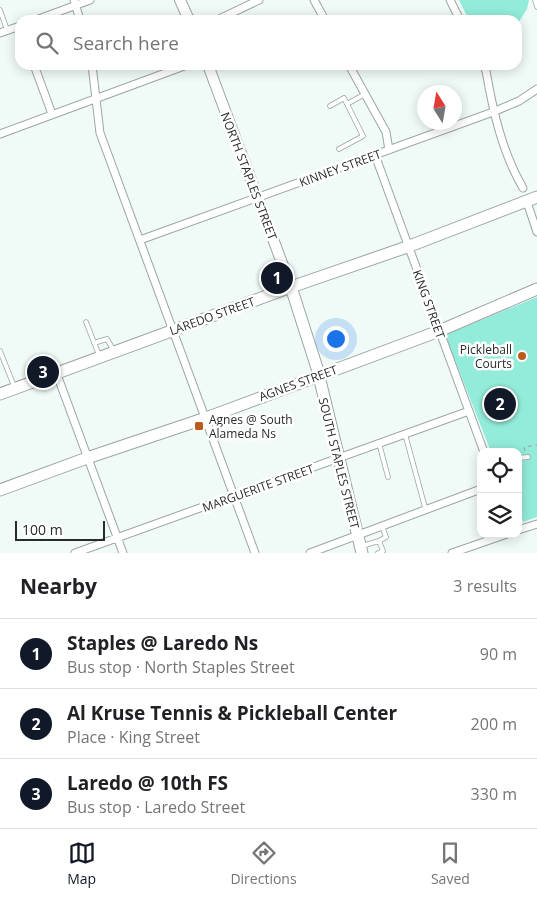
<!DOCTYPE html>
<html lang="en">
<head>
<meta charset="utf-8">
<style>
	:root { --surface:#fff; --page:#f6f6f6; --text:#202124; --muted:#757577; --line:#e0e0e0; --accent:#111827 }
	body { margin:0; font-family:"Open Sans",sans-serif; background:var(--page); color:var(--text) }
	.controls { position:absolute; right:15px; bottom:15px; display:grid; overflow:hidden; border-radius:10px; box-shadow:0 2px 12px #0003 }
	.controls button { width:45px; height:45px; display:grid; place-items:center; padding:0; border:0; border-bottom:1px solid var(--line); background:var(--surface); color:var(--text); font:25px sans-serif }
	.compass { position:absolute; left:417px; top:85px; width:45px; height:45px; border-radius:50%; background:var(--surface); box-shadow:0 2px 12px #0003; rotate:349deg }
	.scale { position:absolute; left:15px; bottom:12px; width:90px; box-sizing:border-box; padding-left:5px; border:2px solid #272b2a; border-top:0; font-size:14px; line-height:18px; white-space:nowrap; color:#272b2a; -webkit-text-stroke:4px #fff; paint-order:stroke }
	.you { position:absolute; left:335px; top:338px; width:18px; height:18px; margin:-12px; border:4px solid #fff; border-radius:50%; background:#1a73e8; box-shadow:0 0 0 8px #1a73e833 }
	.badge { display:grid; place-items:center; width:32px; height:32px; border-radius:50%; background:var(--accent); color:#fff; font-size:16px; font-weight:700 }
	.pin { position:absolute; translate:-50% -50%; border:2px solid #fff; box-shadow:0 1px 5px #0006 }
	.list { margin:0; padding:0; list-style:none }
	h2 { display:flex; justify-content:space-between; align-items:center; height:65px; margin:0; padding:0 20px; font-size:21px }
	h2 small { font-size:16px; font-weight:400; color:var(--muted) }
	.list li { display:grid; grid-template-columns:32px 1fr auto; gap:15px; align-items:center; box-sizing:border-box; height:70px; padding:0 20px; border-top:1px solid var(--line) }
	.list b { display:block; font-size:19px; white-space:nowrap }
	.list p { margin:0; font-size:16px; white-space:nowrap; color:var(--muted) }
	.list em { font-size:16px; font-style:normal; color:var(--muted) }
	.icon { flex:none; width:28px; height:28px; fill:none; stroke:currentColor; stroke-width:2; stroke-linecap:round; stroke-linejoin:round }
	.map { position:relative; flex:none; width:537px; height:553px; overflow:hidden }
	.search { position:absolute; background:var(--surface); box-shadow:0 2px 12px #0003; left:15px; right:15px; top:15px; height:55px; display:flex; align-items:center; gap:12px; box-sizing:border-box; padding:0 18px; border-radius:15px; color:var(--muted); font-size:19px }
	.sheet { height:275px; background:var(--surface) }
	nav { display:flex; justify-content:space-around; align-items:center; box-sizing:border-box; height:70px; border-top:1px solid var(--line); background:var(--surface); font-size:14px; color:var(--muted) }
	nav a { display:grid; justify-items:center; gap:2px }
	nav .on { color:var(--accent) }
	.map>svg:first-child { display:block }
	.green { fill:#93ecda }
	.lines { fill:none; stroke-linecap:round; stroke-linejoin:round }
	.lane-casing { stroke:#9ba5a3; stroke-width:5.5 }
	.street-casing { stroke:#9ba5a3; stroke-width:9 }
	.secondary-casing { stroke:#9ba5a3; stroke-width:12 }
	.primary-casing { stroke:#9ba5a3; stroke-width:13 }
	.path { stroke:#99a19f; stroke-width:1; stroke-dasharray:4 4; stroke-linecap:butt }
	.lane { stroke:#fff; stroke-width:4 }
	.street { stroke:#fff; stroke-width:7 }
	.secondary { stroke:#fff; stroke-width:10 }
	.primary { stroke:#fff; stroke-width:11 }
	.poi-dot { fill:#bc5b1c; stroke:#fff; stroke-width:2 }
	.labels { text-anchor:middle; dominant-baseline:central; stroke-width:5; stroke-linejoin:round; paint-order:stroke }
	.street-label { font-size:12px; fill:#272b2a; stroke:#fff }
	.poi-label { font-size:12px; fill:#272b2a; stroke:#fff; text-anchor:end }
</style>
</head>
<body>
<div class="map">
<svg width="537" height="553" viewBox="0 0 537 553">
	<rect width="100%" height="100%" fill="#f0fbf8"/>
	<path class="green" d="M459 0H529L527 9 517 25V20H469Z
		M537 297V517L523 522 518 499V452H491L445 335Z"/>
	<g class="lines">
		<g class="lane-casing">
			<path id="lane" d="M535 0 537 7
				M0 10 7 30
				M330 106 344 98 347 104
				M339 149 363 136 347 104 365 94
				M86 322 99 355
				M94 343 107 339 114 351
				M0 351 14 386
				M405 434 426 511
				M379 443 388 477
				M518 458 528 457
				M362 546 379 541
				M378 553 383 551 379 541 386 537 382 526"/>
		</g>
		<g class="street-casing">
			<path id="street" d="M74 0 80 20
				M314 0 325 20
				M450 0 460 20
				M36 20 90 0
				M217 20 259 0
				M0 33 20 26
				M34 65 52 114
				M92 65 100 133 255 553
				M349 65 386 132 389 150
				M483 65 486 71C493 111 502 152 523 188
				M0 134 187 65
				M375 155 484 452
				M527 202 537 232
				M140 240 493 112 519 101 537 89
				M56 372 123 553
				M518 530 537 524
				M75 553 469 411
				M310 553 481 489
				M452 553 507 534"/>
		</g>
		<g class="secondary-casing">
			<path id="secondary" d="M180 0 189 20
				M208 65 291 287"/>
		</g>
		<g class="primary-casing">
			<path id="primary" d="M291 287 317 368 362 553
				M0 394 291 287 407 247 537 197
				M0 490 87 458 206 418 439 331 537 289"/>
		</g>
		<path class="path" d="M525 451 524 447 537 445"/>
		<use href="#lane" class="lane"/>
		<use href="#street" class="street"/>
		<use href="#secondary" class="secondary"/>
		<use href="#primary" class="primary"/>
	</g>
	<g class="poi-dot">
		<circle cx="522" cy="356" r="5"/>
		<rect x="194" y="421" width="10" height="10" rx="2.5"/>
	</g>
	<g class="labels">
		<g class="street-label">
			<text transform="translate(340 168) rotate(-20)">KINNEY STREET</text>
			<text transform="translate(249 176) rotate(69)">NORTH STAPLES STREET</text>
			<text transform="translate(429 304) rotate(70)">KING STREET</text>
			<text transform="translate(212 316) rotate(-20)">LAREDO STREET</text>
			<text transform="translate(298 383) rotate(-20)">AGNES STREET</text>
			<text transform="translate(339 463) rotate(76)">SOUTH STAPLES STREET</text>
			<text transform="translate(258 488) rotate(-20)">MARGUERITE STREET</text>
		</g>
		<g class="poi-label">
			<text x="512" y="349">Pickleball<tspan x="512" dy="14">Courts</tspan></text>
			<text x="209" y="419" text-anchor="start">Agnes @ South<tspan x="209" dy="14">Alameda Ns</tspan></text>
		</g>
	</g>
</svg>
<div class="controls">
<button><svg class="icon" aria-label="locate" viewBox="0 0 24 24"><circle cx="12" cy="12" r="6"/><path d="M12 2v4M12 18v4M2 12h4M18 12h4"/></svg></button>
<button><svg class="icon" aria-label="layers" viewBox="0 0 24 24"><path d="M12 4l9 5-9 5-9-5zM3 14l9 5 9-5"/></svg></button>
</div>
<svg class="compass" viewBox="-18 -18 36 36"><path d="M0-13l5 13h-10z" fill="#e53935"/><path d="M0 13l5-13h-10z" fill="#757577"/></svg>
<div class="scale">100 m</div>
<div class="you"></div>
<div class="pin badge" style="left:277px;top:278px">1</div>
<div class="pin badge" style="left:500px;top:404px">2</div>
<div class="pin badge" style="left:43px;top:372px">3</div>
<div class="search"><svg class="icon" aria-label="search" viewBox="0 0 24 24"><circle cx="10" cy="10" r="6"/><path d="M15 15l6 6"/></svg>Search here</div>
</div>
<section class="sheet">
<h2>Nearby<small>3 results</small></h2>
<ul class="list">
<li><span class="badge">1</span><div><b>Staples @ Laredo Ns</b><p>Bus stop · North Staples Street</p></div><em>90 m</em></li>
<li><span class="badge">2</span><div><b>Al Kruse Tennis &amp; Pickleball Center</b><p>Place · King Street</p></div><em>200 m</em></li>
<li><span class="badge">3</span><div><b>Laredo @ 10th FS</b><p>Bus stop · Laredo Street</p></div><em>330 m</em></li>
</ul>
</section>
<nav>
<a class="on"><svg class="icon" aria-label="map" viewBox="0 0 24 24"><path d="M3 6l6-2 6 2 6-2v14l-6 2-6-2-6 2zM9 4v14M15 6v14"/></svg>Map</a>
<a><svg class="icon" aria-label="directions" viewBox="0 0 24 24"><path d="M12 3l9 9-9 9-9-9zM9 14v-3h6M13 9l2 2-2 2"/></svg>Directions</a>
<a><svg class="icon" aria-label="saved" viewBox="0 0 24 24"><path d="M7 4h10v16l-5-4-5 4z"/></svg>Saved</a>
</nav>
</body>
</html>
